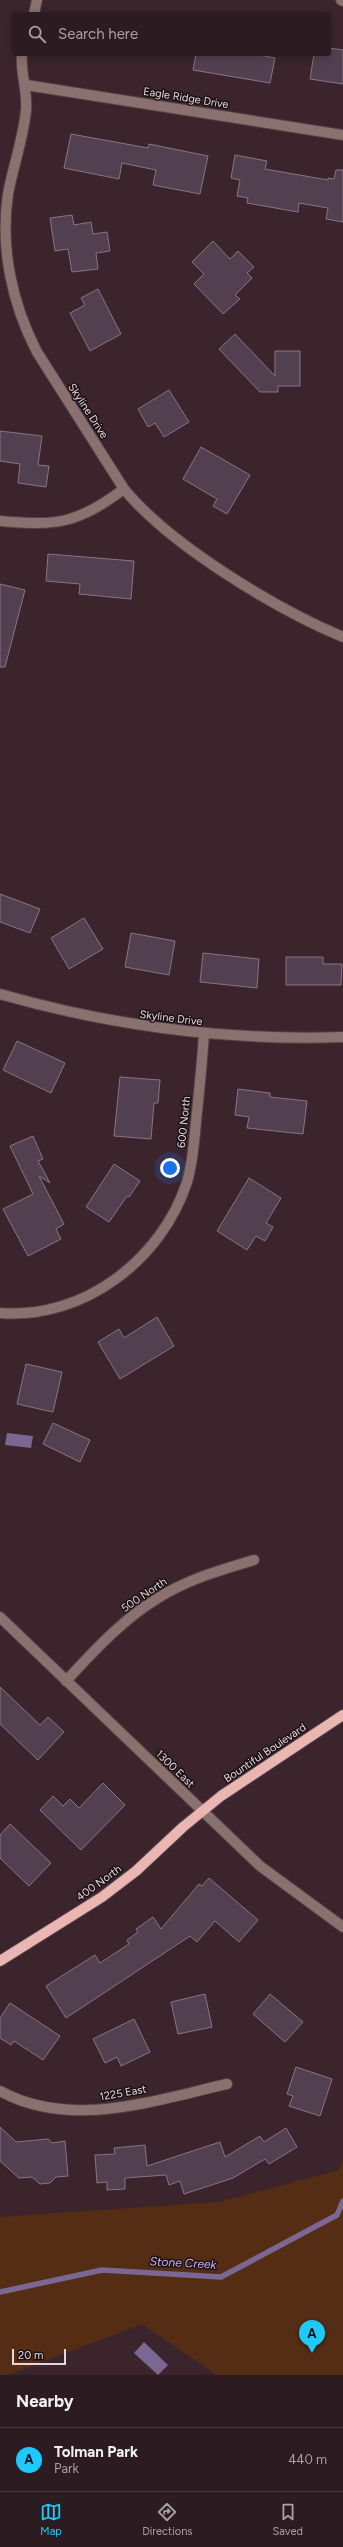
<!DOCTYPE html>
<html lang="en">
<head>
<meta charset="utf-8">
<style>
	:root { --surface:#2c1b21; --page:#38282e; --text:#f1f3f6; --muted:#a6a1a5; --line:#48393f; --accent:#1ec9fd }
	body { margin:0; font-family:Figtree,sans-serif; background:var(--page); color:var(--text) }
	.scale { position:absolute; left:12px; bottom:10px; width:54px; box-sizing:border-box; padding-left:4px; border:2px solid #e5d6da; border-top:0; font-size:11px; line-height:14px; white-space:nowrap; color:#e5d6da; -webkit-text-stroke:3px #1b1114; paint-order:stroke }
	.you { position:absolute; left:170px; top:1168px; width:14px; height:14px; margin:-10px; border:3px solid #fff; border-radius:50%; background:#1a73e8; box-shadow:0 0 0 6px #1a73e833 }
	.badge { display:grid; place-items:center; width:26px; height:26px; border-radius:50%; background:var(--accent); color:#111; font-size:13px; font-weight:700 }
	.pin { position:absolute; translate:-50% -33px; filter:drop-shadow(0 1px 2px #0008) }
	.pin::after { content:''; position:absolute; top:21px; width:14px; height:12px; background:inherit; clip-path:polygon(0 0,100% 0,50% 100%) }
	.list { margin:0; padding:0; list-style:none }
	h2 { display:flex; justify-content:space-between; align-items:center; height:52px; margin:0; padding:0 16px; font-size:17px }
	h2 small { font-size:13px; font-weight:400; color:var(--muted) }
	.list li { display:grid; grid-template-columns:26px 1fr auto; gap:12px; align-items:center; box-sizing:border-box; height:64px; padding:0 16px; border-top:1px solid var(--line) }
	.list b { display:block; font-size:15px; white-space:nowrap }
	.list p { margin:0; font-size:13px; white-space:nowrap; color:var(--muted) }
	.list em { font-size:13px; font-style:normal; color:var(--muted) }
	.icon { flex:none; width:22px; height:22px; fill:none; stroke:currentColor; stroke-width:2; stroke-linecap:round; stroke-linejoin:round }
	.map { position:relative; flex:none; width:343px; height:2375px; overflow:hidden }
	.search { position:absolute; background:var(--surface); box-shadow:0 2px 10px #0003; left:12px; right:12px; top:12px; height:44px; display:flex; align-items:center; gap:10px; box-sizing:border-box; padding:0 14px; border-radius:4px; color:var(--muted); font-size:15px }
	.sheet { height:116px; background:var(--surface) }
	nav { display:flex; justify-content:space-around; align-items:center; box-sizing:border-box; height:56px; border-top:1px solid var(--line); background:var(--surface); font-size:11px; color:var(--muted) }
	nav a { display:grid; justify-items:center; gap:2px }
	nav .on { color:var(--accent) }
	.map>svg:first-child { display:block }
	.green { fill:#552d14 }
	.water { fill:#7b6793 }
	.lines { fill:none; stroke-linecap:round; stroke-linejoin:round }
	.stream { stroke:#7b6793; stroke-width:5.5 }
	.building { fill:#524050; stroke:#897485 }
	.minor-casing { stroke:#564048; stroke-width:12 }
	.major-casing { stroke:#564048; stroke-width:12 }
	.minor { stroke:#8a716f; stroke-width:10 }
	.major { stroke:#eab6b2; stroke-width:10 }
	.labels { text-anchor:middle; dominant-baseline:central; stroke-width:3; stroke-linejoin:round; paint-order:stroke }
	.street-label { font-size:11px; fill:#e5d6da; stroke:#1b1114 }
	.water-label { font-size:12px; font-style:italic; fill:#d0b0f5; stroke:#1b1114 }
</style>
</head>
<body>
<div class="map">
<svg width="343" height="2375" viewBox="0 0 343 2375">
	<rect width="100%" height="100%" fill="#3b242c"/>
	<path class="green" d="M343 2159V2375H217L142 2324 8 2375H0V2217L219 2202 339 2170Z"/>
	<path class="water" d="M7 1433 33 1436 31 1448 5 1445Z
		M144 2342 168 2365 158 2375 134 2353Z"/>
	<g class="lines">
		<path class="stream" d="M0 2292 102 2270 221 2277 337 2215 343 2201"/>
	</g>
	<path class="building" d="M329 48 343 50V84L310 79 314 54H329Z
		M196 54H253L275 58 270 83 193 70Z
		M71 134 148 148 149 144 208 156 200 194 153 185 156 170 122 163 119 179 64 168Z
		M235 155 267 161 265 169 328 180V178L334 179 336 170H343V222L326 219 328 208 299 203 298 212 247 203 248 198 237 196 240 180 231 178Z
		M72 215 74 225 91 222 93 234 107 232 110 251 96 253 98 269 72 272 68 249 55 251 50 218Z
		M213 241 230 259 238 251 254 267 247 273 252 278 235 295 240 299 223 314 194 284 204 274 192 262Z
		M98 289 121 334 90 351 70 313 85 305 81 298Z
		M235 334 275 376V351H300V386H278V392H260L219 349Z
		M169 390 189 422 164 437 155 423 148 427 138 409Z
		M0 431 42 436 38 465 49 466 46 487 18 483 20 464 0 461Z
		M201 447 250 475 227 514 213 506 217 499 183 479Z
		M48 554 134 561 131 599 79 594 80 584 46 581Z
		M0 584 25 590 5 667H0Z
		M0 894 40 909 30 933 0 922Z
		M84 918 103 949 69 969 51 938Z
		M131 933 175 941 169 975 125 967Z
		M203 953 259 959 257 988 200 982Z
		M286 957H323V964H342L341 985H286Z
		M17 1041 65 1063 51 1093 3 1070Z
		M120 1077 160 1080 158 1103H154L151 1139 114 1136Z
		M238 1089 270 1093V1097L307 1101 303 1134 247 1128 249 1117 235 1115Z
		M33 1136 43 1159 38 1161 50 1183 39 1176 64 1224 56 1229 61 1239 28 1256 3 1209 33 1194 10 1146Z
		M114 1164 140 1181 129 1197 127 1196 109 1222 86 1207Z
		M249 1178 281 1198 266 1223 273 1227 265 1241 256 1236 247 1250 217 1231Z
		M157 1317 174 1346 120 1379 98 1342 119 1329 124 1338Z
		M26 1364 62 1372 53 1412 17 1404Z
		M53 1423 90 1440 80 1462 43 1444Z
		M0 1687 40 1725 48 1717 64 1732 38 1760 0 1724Z
		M103 1783 125 1805 81 1850 40 1810 53 1796 63 1806 70 1799 79 1808Z
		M10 1824 51 1863 29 1886 0 1858V1835Z
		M209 1878 258 1920 239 1942 215 1921 197 1942 190 1936 66 2018 46 1986 95 1955 100 1963 129 1944 127 1940 138 1932 136 1929 153 1917 161 1929 199 1884 202 1886Z
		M205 1994 212 2027 178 2034 171 2002Z
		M270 1994 303 2022 285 2042 253 2014Z
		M10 2003 60 2036 43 2060 14 2041 11 2045 0 2038V2018Z
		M134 2019 150 2052 121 2066 117 2057 105 2063 93 2039Z
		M296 2067 332 2079 320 2116 289 2106 293 2096 287 2094Z
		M0 2127 16 2142 48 2139 52 2143 65 2141 68 2176 56 2177 50 2183 40 2184 32 2177 19 2178 0 2161Z
		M286 2128 297 2147 269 2164 265 2159 233 2178 184 2194 180 2181 169 2185 166 2175 125 2178V2189L107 2190V2182L97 2183 95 2155 115 2154 114 2148 145 2145 147 2166 220 2142 225 2157 260 2136 264 2142Z"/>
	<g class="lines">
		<g class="minor-casing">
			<path id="minor" d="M341 0 343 1
				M34 14 37 0
				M22 54C20 72 28 92 26 111 23 139 13 167 8 194 0 248 12 304 37 352L124 489C170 545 276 609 343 637
				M26 85 343 135
				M0 521C58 526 76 524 124 489
				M0 994C112 1026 226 1041 343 1037
				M0 1313C84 1320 162 1259 187 1182 193 1162 194 1142 196 1122 199 1093 202 1063 204 1034
				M0 1617 260 1866 343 1927
				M66 1681C94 1651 123 1619 158 1598 188 1579 221 1570 254 1560
				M0 2091C71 2130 155 2100 227 2084"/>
		</g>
		<g class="major-casing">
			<path id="major" d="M0 1961 102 1897 136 1871 183 1827 221 1796 343 1715"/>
		</g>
		<use href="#minor" class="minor"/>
		<use href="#major" class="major"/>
	</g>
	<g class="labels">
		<g class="street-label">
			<text transform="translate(186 98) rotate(9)">Eagle Ridge Drive</text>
			<text transform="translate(88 411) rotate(57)">Skyline Drive</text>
			<text transform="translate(171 1018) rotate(7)">Skyline Drive</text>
			<text transform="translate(184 1122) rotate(-84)">600 North</text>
			<text transform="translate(144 1595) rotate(-34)">500 North</text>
			<text transform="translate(265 1753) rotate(-34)">Bountiful Boulevard</text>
			<text transform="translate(175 1769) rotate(44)">1300 East</text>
			<text transform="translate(99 1883) rotate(-36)">400 North</text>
			<text transform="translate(123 2093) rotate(-10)">1225 East</text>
		</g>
		<g class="water-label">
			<text transform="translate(183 2263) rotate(3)">Stone Creek</text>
		</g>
	</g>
</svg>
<div class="scale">20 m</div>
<div class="you"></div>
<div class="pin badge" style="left:312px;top:2353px">A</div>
<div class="search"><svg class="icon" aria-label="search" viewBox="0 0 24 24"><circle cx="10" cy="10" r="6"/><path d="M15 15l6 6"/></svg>Search here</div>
</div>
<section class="sheet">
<h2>Nearby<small></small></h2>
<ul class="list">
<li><span class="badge">A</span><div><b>Tolman Park</b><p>Park</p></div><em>440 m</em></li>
</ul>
</section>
<nav>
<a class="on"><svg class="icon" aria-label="map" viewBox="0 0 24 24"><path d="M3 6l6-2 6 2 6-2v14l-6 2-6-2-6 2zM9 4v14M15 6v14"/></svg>Map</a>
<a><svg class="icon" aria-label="directions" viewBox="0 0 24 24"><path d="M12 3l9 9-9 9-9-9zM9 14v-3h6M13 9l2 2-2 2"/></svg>Directions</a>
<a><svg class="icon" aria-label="saved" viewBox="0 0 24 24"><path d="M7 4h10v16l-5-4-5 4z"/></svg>Saved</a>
</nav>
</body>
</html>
